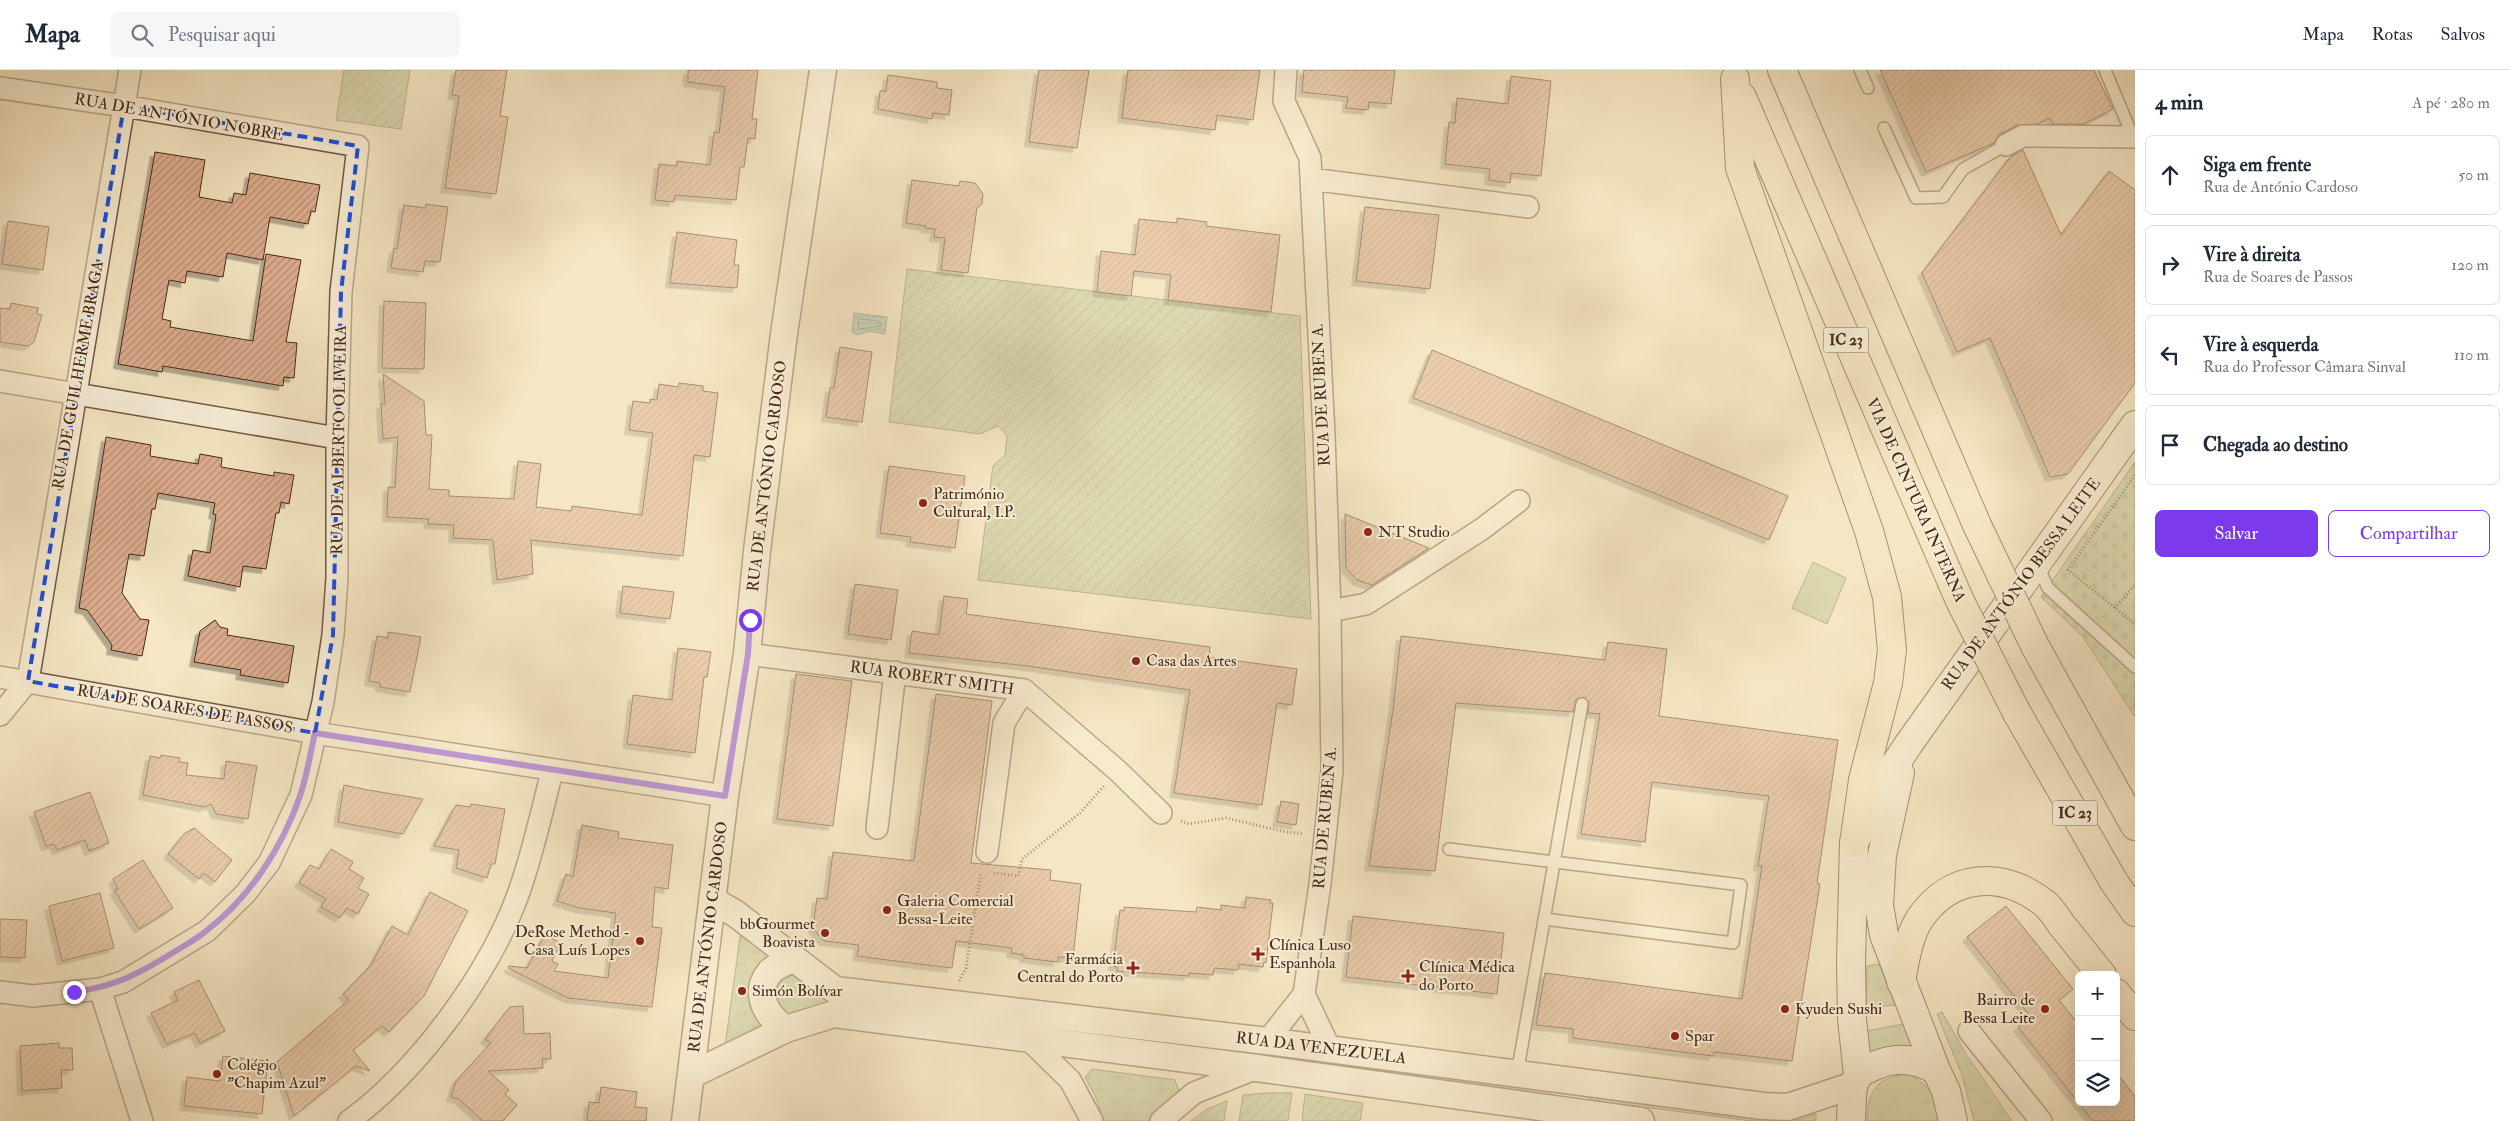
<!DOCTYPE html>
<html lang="pt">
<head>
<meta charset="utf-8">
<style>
	:root { --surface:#fff; --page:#f6f6f7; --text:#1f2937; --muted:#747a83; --line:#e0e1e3; --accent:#7c3aed }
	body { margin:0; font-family:"IM FELL Double Pica",serif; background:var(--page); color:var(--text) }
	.controls { position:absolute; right:15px; bottom:15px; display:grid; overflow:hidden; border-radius:8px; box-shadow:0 5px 20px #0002 }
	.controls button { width:45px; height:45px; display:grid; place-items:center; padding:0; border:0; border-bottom:1px solid var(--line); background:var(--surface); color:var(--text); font:25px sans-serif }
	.stop { position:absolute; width:15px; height:15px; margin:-11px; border:4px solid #7c3aed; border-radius:50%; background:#fff }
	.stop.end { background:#7c3aed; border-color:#fff; box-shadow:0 1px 5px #0008 }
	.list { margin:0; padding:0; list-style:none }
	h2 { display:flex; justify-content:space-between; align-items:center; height:65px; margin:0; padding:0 20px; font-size:21px }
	h2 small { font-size:16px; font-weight:400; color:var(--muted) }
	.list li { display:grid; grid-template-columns:32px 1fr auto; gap:15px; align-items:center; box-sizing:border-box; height:80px; margin:0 10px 10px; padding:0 10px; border:1px solid var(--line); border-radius:8px }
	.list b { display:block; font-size:19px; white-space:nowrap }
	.list p { margin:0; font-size:16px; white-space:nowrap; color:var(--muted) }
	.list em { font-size:16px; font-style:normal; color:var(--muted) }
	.actions { display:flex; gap:10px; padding:15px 20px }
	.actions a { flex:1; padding:11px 0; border:1px solid var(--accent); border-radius:8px; text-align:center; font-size:18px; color:var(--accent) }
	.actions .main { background:var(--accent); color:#fff }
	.icon { flex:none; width:28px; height:28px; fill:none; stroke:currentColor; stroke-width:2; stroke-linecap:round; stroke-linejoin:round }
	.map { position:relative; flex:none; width:2135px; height:1051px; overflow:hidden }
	header { display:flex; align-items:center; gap:30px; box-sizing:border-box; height:70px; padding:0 25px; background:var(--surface); border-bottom:1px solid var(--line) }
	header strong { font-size:24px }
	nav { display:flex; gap:28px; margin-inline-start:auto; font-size:18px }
	.search { width:350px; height:45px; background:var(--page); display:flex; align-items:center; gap:12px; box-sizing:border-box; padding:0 18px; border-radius:8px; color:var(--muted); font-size:19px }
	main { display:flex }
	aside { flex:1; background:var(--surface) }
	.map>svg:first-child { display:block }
	.grass { fill:url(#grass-tufts); stroke:#827754 }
	.cemetery { fill:url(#cemetery-stones); stroke:#827754 }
	.garden { fill:url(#garden-furrows); stroke:#827754 }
	.pitch { fill:#bcc594; stroke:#827754 }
	.water { fill:url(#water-rules); stroke:#7b8378 }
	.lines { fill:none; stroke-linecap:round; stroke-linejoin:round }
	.shore { stroke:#727468; stroke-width:1 }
	.building { fill:url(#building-hatch); stroke:#482915; filter:url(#shadow) }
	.service-casing { stroke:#735841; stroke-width:14 }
	.minor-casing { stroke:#735841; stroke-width:24 }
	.tertiary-casing { stroke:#735841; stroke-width:29 }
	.secondary-casing { stroke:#482915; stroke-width:30 }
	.motorway-casing { stroke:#482915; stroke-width:30 }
	.path { stroke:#482915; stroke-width:3; stroke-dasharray:1 2.5; stroke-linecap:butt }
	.service { stroke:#f8efd9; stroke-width:11 }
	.minor { stroke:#f8efd9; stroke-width:21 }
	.tertiary { stroke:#f8efd9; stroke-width:26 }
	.secondary { stroke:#f8efd9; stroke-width:28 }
	.motorway { stroke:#f5e7c4; stroke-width:28 }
	.motorway-bridge-casing { stroke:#482915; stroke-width:30; stroke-linecap:butt }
	.motorway-bridge { stroke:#f5e7c4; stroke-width:28 }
	.route { stroke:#7c3aed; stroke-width:6 }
	.marked { fill:none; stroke:#1d4ed8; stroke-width:4; stroke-dasharray:10 6; stroke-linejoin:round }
	.poi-dot { fill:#8f2418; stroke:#f8efd9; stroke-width:2 }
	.labels { text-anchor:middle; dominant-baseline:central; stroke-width:4; stroke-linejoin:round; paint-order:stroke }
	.shield { fill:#f8efd9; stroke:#7d6450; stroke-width:1 }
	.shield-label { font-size:15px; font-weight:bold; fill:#482915 }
	.street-label { font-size:16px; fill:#482915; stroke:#f8efd9 }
	.poi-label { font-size:16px; fill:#482915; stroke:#f8efd9; text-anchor:start }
</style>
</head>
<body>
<header>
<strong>Mapa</strong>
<div class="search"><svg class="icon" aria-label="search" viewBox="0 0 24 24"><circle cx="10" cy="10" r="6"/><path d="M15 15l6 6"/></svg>Pesquisar aqui</div>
<nav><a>Mapa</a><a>Rotas</a><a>Salvos</a></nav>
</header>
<main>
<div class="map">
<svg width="2135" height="1051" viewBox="0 0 2135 1051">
	<defs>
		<pattern id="grass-tufts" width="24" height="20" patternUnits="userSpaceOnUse" patternTransform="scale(1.25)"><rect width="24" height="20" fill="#bcc594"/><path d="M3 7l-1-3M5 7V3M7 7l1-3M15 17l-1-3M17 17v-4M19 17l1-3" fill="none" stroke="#a3a97f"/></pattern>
		<pattern id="cemetery-stones" width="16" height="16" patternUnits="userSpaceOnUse" patternTransform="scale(1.25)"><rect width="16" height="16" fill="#bcc594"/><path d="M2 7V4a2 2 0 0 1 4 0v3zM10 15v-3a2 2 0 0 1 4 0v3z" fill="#a3a97f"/></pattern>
		<pattern id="garden-furrows" width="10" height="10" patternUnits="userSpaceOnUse" patternTransform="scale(1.25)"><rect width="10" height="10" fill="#bcc594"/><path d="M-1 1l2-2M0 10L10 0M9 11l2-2" fill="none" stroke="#a3a97f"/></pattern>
		<pattern id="water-rules" width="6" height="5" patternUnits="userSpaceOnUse" patternTransform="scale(1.25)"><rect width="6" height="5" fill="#9dbfba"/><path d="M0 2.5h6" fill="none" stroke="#829b96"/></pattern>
		<pattern id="building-hatch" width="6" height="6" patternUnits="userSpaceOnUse" patternTransform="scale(1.25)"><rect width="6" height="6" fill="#ddad8e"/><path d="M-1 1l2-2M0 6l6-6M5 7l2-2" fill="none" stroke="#b58d73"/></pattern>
		<filter id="shadow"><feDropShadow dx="-4.5" dy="4.5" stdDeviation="0" flood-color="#0004"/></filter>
	</defs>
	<rect width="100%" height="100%" fill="#f5e7c4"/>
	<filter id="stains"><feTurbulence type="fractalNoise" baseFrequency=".004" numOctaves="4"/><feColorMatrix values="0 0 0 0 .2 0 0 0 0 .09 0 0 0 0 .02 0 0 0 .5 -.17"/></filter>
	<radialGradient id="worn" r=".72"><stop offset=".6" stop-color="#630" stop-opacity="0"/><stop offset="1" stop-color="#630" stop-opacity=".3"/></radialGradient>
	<path class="grass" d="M741 860 772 882 764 955 725 976Z
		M1879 894 1895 935 1866 938 1867 896Z
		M796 904 1289 986 1288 991 790 946 777 937 774 922 781 909Z
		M1942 942 1966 984 2012 1051H1974L1962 1005 1937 944Z
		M1903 954 1913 974 1910 978 1869 984 1867 961Z
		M1306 988 1550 1020 1551 1023 1549 1025 1306 994Z
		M1092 999 1175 1010 1179 1021 1148 1051H1104L1095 1025 1085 1007Z
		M1908 1004C1931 1016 1935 1027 1941 1051H1867C1867 1021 1878 1006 1908 1004Z
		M1590 1025 1783 1049H1801L1816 1044V1051H1752L1589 1030Z"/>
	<path class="cemetery" d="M2135 392V647L2083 567 2041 527Z"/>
	<path class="garden" d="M344 0H410L401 59 336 50Z
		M907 199 1300 246 1311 549 978 510 993 396 1005 385 1007 366 998 356 980 364 889 352Z
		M1268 1023H1292L1288 1051H1239L1243 1025Z
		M1305 1024 1363 1033 1360 1051H1302Z
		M1227 1031 1224 1051H1191L1207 1039Z"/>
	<path class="pitch" d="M1813 492 1846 508 1827 554 1792 538Z"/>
	<path class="water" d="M854 243 887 247 885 264 869 261 857 265 852 262Z"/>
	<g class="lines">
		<path class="shore" d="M861 249 879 251 881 256 859 259 858 251Z"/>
	</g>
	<path class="building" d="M456 0H507L500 46 508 47 496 124 445 118 459 26 452 25Z
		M688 0H758L752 49H757L755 69 748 68 744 97H740L736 130 675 125 674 132 655 130 659 94 676 96 677 91 710 95 714 62 719 63 725 17 688 12Z
		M1039 0H1089L1077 78 1029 72Z
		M1128 0H1260L1253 50 1217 45 1215 60 1122 48Z
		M1304 0H1395L1391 34 1369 32 1368 40 1346 38 1348 27 1302 22Z
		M1880 0H2094L2113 39 2084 54H2053L2050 48 2037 54 2018 55 2000 64 1994 73 1926 102Z
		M888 5 937 12V18L952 20 949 45 933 43 932 49 878 39 880 21H886Z
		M1511 6 1551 11 1541 106 1511 103 1510 113 1489 110 1490 99 1445 94 1449 52 1455 53 1457 28 1508 34Z
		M2023 80 2061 165 2109 101 2135 120V313L2068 404 2050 407 1990 268 1957 282 1922 203 2011 86Z
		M155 82 205 90 199 127 232 133 234 123 246 125 250 103 320 115 315 142 311 141 308 154 270 147 263 190 227 183 223 207 187 201 185 213 169 210 162 249 171 251 170 257 253 271 266 184 301 190 286 272 297 273 294 308 284 307 283 316 163 296 162 302 118 294Z
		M912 110 959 116 960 111 975 113 983 124 982 134 977 138 968 203 941 200 945 168 934 167 935 159 925 158 926 156 906 153Z
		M426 134 448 137 440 192 425 191 423 202 391 198 394 178 397 179 404 135 425 138Z
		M1365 137 1439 145 1430 219 1356 211Z
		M1177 148 1207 152 1206 156 1280 165 1271 242 1168 230 1171 205 1134 201 1131 226 1097 222 1101 181 1135 185 1139 149 1177 153Z
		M8 151 49 157 43 200 2 194Z
		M677 162 737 170 734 195H739L737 218 670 213Z
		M384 231 426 233 424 299 382 298Z
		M11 233 38 238 37 244 42 245 34 272 28 276 0 272V238L10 239Z
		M840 277 872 282 862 352 826 347 830 318H834Z
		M1432 280 1788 426 1769 470 1546 379 1413 328Z
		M383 304 424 331 426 365H432L429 419 449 420V426L514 429 518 391 541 394 536 437 571 441 572 436 642 445 653 363 629 360 633 331 650 333V329L657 330 659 314 678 317 679 313 703 316V321L718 323 710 387 694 385 683 486 531 470 533 504 497 510 493 470 453 468 454 455 428 454 429 449 387 447 388 417 395 418 398 367 383 369 381 334H385Z
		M106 367 151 375 150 386 198 394 200 384 222 388 221 397 274 406V402L294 405 289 434 281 432 279 443H276L266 499 243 496 240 517 188 506 193 480 210 483 216 445 213 444 215 433 158 423 155 439H152L144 486 129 484 122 523 140 549 149 550 142 586 111 580 112 575 87 540 79 538Z
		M889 396 965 406 955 478 910 472 911 467 880 463Z
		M1345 444 1429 478 1372 515 1357 510 1346 498Z
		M855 514 898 520 891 570 848 564Z
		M623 516 674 522 670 549 620 543Z
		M944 526 968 529 966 544 1210 577 1209 587 1297 599 1292 635 1277 633 1262 735 1174 723 1190 620 1028 596 909 583 912 561 939 565Z
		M215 550 220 557 228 559 227 565 294 576 288 613 240 605 241 600 194 592 200 561Z
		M388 562 421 567 410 622 380 617V613L369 611 377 566 388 568Z
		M1401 566 1605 590 1608 572 1667 579 1659 646 1838 670 1817 813 1820 814 1792 991 1714 982 1713 986 1573 968V959L1536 955 1545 903 1742 929 1762 796H1758L1769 726 1652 712 1645 772 1581 764 1600 644 1588 643 1589 632 1584 627 1576 630 1573 642 1456 633 1435 801 1369 796 1393 640Z
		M678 578 711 582 707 607H704L695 683 627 674 633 625 672 630Z
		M796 604 852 611 833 756 777 749Z
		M936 624 992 631 971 793 1051 800 1050 810 1081 814 1073 888 1058 887V892L1024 888V885L1011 883 1012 878 956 871 952 898 895 891 857 886 859 875 824 871 813 858 817 828 827 829 833 782 914 791Z
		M161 685 180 688 179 692 188 693 186 705 224 709 226 691 257 696 248 749 216 744 211 734 204 737 143 725 150 686 160 688Z
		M344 715 368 720 423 729 403 764 338 752Z
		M90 722 109 773 89 781 85 770 57 780 54 774 46 776 34 742Z
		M1281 731 1299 734 1296 755 1277 752Z
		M471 734 505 739 495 794H491L487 808 456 798 459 780 434 776 456 735 470 737Z
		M582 755 619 762 618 768 673 775 668 819 655 817 652 857 662 858 652 937 568 928 508 898 509 896 527 898 545 865 561 873 552 891 558 894 554 901 608 908 616 843 579 838 557 831 566 804 573 807Z
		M194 758 232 790 215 812 204 803 199 809 168 784 184 764Z
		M331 779 353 792 349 799 364 808 358 818 369 824 358 844 347 838 340 848 321 837 326 829 299 813 310 795 319 799Z
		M143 790 173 838 139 859 114 820 118 819 113 809Z
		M430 822 468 841 424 926 389 962 382 956 353 980 370 1001 356 996 294 1046 277 992 349 930 343 924 371 895 392 856 408 865Z
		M100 823 114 878 62 891 49 836Z
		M1246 827 1271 830 1270 833H1273L1266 893 1264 892 1263 897 1239 894 1238 900 1214 898 1213 905 1189 903V906L1117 901V897L1113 896 1120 840 1124 841V837L1196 842 1197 837 1221 840V835L1245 838Z
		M2006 836 2073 919 2059 930 2079 955V1032H2116V1002L2135 1026V1051H2093L2018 957 2031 947 1967 867Z
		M1353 846 1504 863 1497 924 1346 907Z
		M0 849 27 850 25 888 0 887Z
		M199 910 225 961 200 973 195 963 167 974 151 943 178 930 174 922Z
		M523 936 524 964 550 963 551 989H542L543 998 488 1001 509 1020 505 1024 517 1035 503 1051H483L459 1029 451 1027 456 1011 491 973 485 969 510 937Z
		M59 973V978H72L73 1000H61L62 1018 22 1021 20 976Z
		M223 986 268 991 262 1044 184 1036 187 1007 220 1011Z
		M601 1017 637 1022 635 1037 647 1038 646 1051H587L589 1032 599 1033Z"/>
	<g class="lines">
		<g class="service-casing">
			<path id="service" d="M1860 0 1868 18
				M2105 0 2133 67
				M1884 58 1916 128 1943 127 1963 99 2006 75
				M2037 494 2048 518 2135 597
				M1449 779 1741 815 1733 873 1544 849
				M1517 1004 1582 634"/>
		</g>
		<g class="minor-casing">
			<path id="minor" d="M1286 0 1284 31 1310 88 1324 364 1330 541 1332 701 1320 814 1304 924
				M0 18 124 36 358 76 341 222 337 368V508L333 565 323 632 301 725 269 793 245 824 207 861 123 912 100 919 33 926 0 922
				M2006 75 2023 66 2135 67
				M1311 109 1528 137
				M0 311 337 368
				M1330 541 1366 534 1482 459 1519 431
				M747 584 1024 620 1118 701 1161 743
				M0 607 315 663 725 726
				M0 645 28 611 130 0
				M877 758 895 602
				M987 782 1004 653 1024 620
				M100 919 142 1051
				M1969 961 2041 1051
				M1029 970 1070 1010 1092 1051
				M1267 971 1304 924 1330 979
				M349 1051C418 1001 490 903 519 822 533 782 542 742 552 701
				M1161 1051 1194 1023 1257 998"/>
		</g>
		<g class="tertiary-casing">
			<path id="tertiary" d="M714 831 736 844 835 920 1267 971 1763 1036 1788 1037 1854 1015
				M786 959C767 947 752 923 770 902 775 896 787 892 794 888
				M691 1005 786 959 834 944 1257 998 1641 1051
				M685 1051 725 726 747 584 757 481 784 264 823 0"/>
		</g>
		<g class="secondary-casing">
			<path id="secondary" d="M1900 703 1882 785 1879 835 1884 865 1936 1000 1946 1021 1953 1051
				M1858 1005 1852 949 1851 891 1854 773 1881 716 1908 675 2135 355
				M1851 1051C1852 1039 1850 1014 1859 1005 1862 1001 1868 999 1872 997 1894 986 1915 988 1936 1000"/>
		</g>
		<g class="motorway-casing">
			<path id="motorway" d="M1782 0 1977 455
				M1735 9 1740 98 1869 461 1887 527 1892 580 1888 613 1863 710 1854 773
				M1742 27 1960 531
				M2035 576 2135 756
				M2017 643 2114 812 2135 842
				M1901 912C1905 891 1908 868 1919 850 1950 803 2002 800 2044 833 2051 838 2056 847 2061 854 2075 871 2088 888 2102 905
				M2116 923 2135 946"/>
		</g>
		<path class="path" d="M2135 405 2068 500 2135 554
			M2115 538 2135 515
			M1181 751 1189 754 1226 748 1286 762 1304 764
			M994 803 1018 806 1022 789 1080 743 1104 716
			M959 911 966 898 981 802"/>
		<use href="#service" class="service"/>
		<use href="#minor" class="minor"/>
		<use href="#tertiary" class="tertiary"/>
		<use href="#secondary" class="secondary"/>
		<use href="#motorway" class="motorway"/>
		<g class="motorway-bridge-casing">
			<path id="motorway-bridge" d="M1977 455 2035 576
				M1960 531 2017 643"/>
		</g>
		<use href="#motorway-bridge" class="motorway-bridge"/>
	</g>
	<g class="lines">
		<path class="route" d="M74 922C117 916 138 904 174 882 185 875 197 869 206 861 250 827 282 778 300 726 307 706 310 684 315 663L725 726 748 584 750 550"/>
	</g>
	<path d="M0 0H2135V1051H0ZM124 36 358 76 341 222 333 565 315 663 28 611Z" fill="#f5e7c4" fill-opacity=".55" fill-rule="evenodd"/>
	<path class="marked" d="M124 36 358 76 341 222 333 565 315 663 28 611Z"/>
	<g class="poi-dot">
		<circle cx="923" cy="433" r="5"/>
		<circle cx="1368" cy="462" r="5"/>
		<circle cx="1136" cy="591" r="5"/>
		<circle cx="887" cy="840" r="5"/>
		<circle cx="825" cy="863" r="5"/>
		<circle cx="640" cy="871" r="5"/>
		<path d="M1255.5 876.5h5v5h5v5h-5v5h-5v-5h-5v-5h5z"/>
		<path d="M1130.5 890.5h5v5h5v5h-5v5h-5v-5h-5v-5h5z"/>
		<path d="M1405.5 898.5h5v5h5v5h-5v5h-5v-5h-5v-5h5z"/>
		<circle cx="742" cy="921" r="5"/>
		<circle cx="1785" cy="939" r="5"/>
		<circle cx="2045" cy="939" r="5"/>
		<circle cx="1675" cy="966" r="5"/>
		<circle cx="217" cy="1004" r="5"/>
	</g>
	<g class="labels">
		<g class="shield">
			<rect x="1823.5" y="257.5" width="45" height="25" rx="4"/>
			<rect x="2052.5" y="730.5" width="45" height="25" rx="4"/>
		</g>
		<g class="shield-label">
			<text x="1846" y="270">IC 23</text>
			<text x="2075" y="743">IC 23</text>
		</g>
		<g class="street-label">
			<text transform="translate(179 47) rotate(10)">RUA DE ANTÓNIO NOBRE</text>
			<text transform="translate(78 305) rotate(-80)">RUA DE GUILHERME BRAGA</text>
			<text transform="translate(1321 325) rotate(-93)">RUA DE RUBEN A.</text>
			<text transform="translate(339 370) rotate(-89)">RUA DE ALBERTO OLIVEIRA</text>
			<text transform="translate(767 406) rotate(-83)">RUA DE ANTÓNIO CARDOSO</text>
			<text transform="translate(1916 430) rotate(66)">VIA DE CINTURA INTERNA</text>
			<text transform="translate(2021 514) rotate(-54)">RUA DE ANTÓNIO BESSA LEITE</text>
			<text transform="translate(932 608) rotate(8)">RUA ROBERT SMITH</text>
			<text transform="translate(185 639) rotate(10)">RUA DE SOARES DE PASSOS</text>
			<text transform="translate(1325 748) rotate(-85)">RUA DE RUBEN A.</text>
			<text transform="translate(708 867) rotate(-83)">RUA DE ANTÓNIO CARDOSO</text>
			<text transform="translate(1321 978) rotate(7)">RUA DA VENEZUELA</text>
		</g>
		<g class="poi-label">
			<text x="933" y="424">Património<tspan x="933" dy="18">Cultural, I.P.</tspan></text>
			<text x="1378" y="462">NT Studio</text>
			<text x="1146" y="591">Casa das Artes</text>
			<text x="897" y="831">Galeria Comercial<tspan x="897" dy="18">Bessa-Leite</tspan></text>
			<text x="815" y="854" text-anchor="end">bbGourmet<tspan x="815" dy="18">Boavista</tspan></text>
			<text x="630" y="862" text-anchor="end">DeRose Method -<tspan x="630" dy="18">Casa Luís Lopes</tspan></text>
			<text x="1269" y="875">Clínica Luso<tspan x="1269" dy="18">Espanhola</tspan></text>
			<text x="1123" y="889" text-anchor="end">Farmácia<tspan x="1123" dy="18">Central do Porto</tspan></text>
			<text x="1419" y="897">Clínica Médica<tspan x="1419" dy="18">do Porto</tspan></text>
			<text x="752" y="921">Simón Bolívar</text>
			<text x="2035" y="930" text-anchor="end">Bairro de<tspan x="2035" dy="18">Bessa Leite</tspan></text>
			<text x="1795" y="939">Kyuden Sushi</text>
			<text x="1685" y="966">Spar</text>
			<text x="227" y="995">Colégio<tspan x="227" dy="18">"Chapim Azul"</tspan></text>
		</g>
	</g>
	<rect width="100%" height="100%" filter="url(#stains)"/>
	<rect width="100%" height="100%" fill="url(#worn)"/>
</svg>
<div class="controls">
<button>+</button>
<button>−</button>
<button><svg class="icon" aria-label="layers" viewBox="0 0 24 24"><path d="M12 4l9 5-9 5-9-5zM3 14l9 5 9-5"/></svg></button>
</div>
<div class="stop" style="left:750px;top:550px"></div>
<div class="stop end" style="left:74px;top:922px"></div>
</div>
<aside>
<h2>4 min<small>A pé · 280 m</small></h2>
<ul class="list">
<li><svg class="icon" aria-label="ahead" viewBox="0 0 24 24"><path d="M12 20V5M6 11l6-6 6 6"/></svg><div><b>Siga em frente</b><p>Rua de António Cardoso</p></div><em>50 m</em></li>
<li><svg class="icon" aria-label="right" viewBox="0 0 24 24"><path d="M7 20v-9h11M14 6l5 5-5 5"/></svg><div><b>Vire à direita</b><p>Rua de Soares de Passos</p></div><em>120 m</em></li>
<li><svg class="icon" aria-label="left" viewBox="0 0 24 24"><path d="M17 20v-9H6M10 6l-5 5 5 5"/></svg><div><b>Vire à esquerda</b><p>Rua do Professor Câmara Sinval</p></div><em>110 m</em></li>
<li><svg class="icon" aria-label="arrive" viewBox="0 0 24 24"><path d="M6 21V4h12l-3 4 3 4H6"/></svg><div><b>Chegada ao destino</b></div></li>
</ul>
<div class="actions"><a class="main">Salvar</a><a>Compartilhar</a></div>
</aside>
</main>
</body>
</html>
